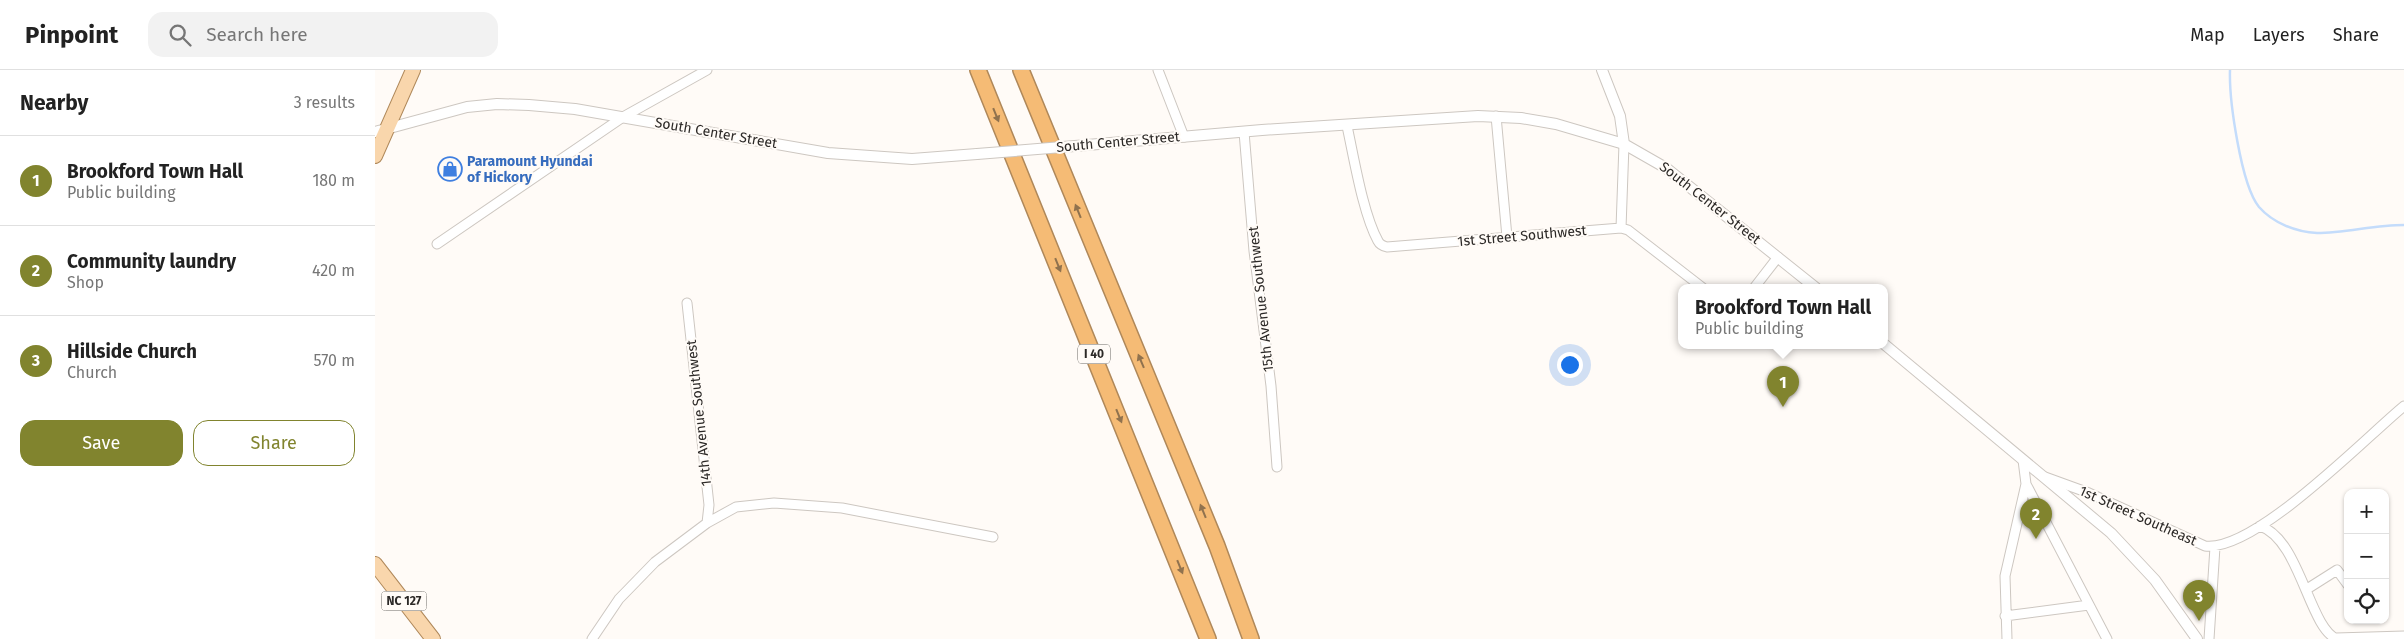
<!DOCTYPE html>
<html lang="en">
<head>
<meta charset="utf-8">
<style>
	:root { --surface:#fff; --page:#f2f2f2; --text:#222; --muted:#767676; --line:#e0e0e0; --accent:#81842e }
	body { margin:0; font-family:"Fira Sans",sans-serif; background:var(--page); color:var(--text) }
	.controls { position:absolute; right:15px; bottom:15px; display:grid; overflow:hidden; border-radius:10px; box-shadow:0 1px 4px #0004 }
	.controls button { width:45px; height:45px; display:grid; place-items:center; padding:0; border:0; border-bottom:1px solid var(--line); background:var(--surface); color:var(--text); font:25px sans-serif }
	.you { position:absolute; left:1194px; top:294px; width:18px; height:18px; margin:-12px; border:4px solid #fff; border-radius:50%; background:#1a73e8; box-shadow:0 0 0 8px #1a73e833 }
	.badge { display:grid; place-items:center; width:32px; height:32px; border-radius:50%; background:var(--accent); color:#fff; font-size:16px; font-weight:700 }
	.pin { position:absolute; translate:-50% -41px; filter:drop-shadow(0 1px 2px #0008) }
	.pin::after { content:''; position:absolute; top:26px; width:18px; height:15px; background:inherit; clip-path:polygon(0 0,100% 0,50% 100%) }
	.popup { position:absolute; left:1303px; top:214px; width:210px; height:65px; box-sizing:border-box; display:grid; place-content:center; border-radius:10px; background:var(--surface); filter:drop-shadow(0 1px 4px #0005); font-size:16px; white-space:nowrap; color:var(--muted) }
	.popup b { font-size:19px; color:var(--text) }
	.popup::after { content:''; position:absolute; left:50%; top:100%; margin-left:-10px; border:10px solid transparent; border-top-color:var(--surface) }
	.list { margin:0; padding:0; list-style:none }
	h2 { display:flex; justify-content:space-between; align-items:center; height:65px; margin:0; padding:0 20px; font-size:21px }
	h2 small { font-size:16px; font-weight:400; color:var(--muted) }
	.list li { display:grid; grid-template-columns:32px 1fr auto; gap:15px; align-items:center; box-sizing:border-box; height:90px; padding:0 20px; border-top:1px solid var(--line) }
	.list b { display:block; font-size:19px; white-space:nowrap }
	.list p { margin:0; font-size:16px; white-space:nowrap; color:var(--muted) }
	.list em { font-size:16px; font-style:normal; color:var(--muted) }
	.actions { display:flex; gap:10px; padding:15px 20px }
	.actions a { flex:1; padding:11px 0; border:1px solid var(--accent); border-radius:15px; text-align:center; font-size:18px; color:var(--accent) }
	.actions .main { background:var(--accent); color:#fff }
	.icon { flex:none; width:28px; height:28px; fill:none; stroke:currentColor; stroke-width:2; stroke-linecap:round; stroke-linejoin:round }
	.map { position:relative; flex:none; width:2029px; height:569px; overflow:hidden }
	header { display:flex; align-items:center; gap:30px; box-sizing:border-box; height:70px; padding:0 25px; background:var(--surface); border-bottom:1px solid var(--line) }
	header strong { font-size:24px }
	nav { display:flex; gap:28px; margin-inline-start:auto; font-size:18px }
	.search { width:350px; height:45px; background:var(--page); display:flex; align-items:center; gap:12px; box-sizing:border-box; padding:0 18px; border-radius:15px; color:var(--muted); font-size:19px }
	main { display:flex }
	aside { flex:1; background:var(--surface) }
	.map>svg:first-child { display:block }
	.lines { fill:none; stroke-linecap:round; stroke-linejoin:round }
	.stream { stroke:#c4dcfb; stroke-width:2.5 }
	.minor-casing { stroke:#cdc7c1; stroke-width:11 }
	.tertiary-casing { stroke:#cdc7c1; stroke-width:12 }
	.primary-casing { stroke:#af885a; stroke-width:16 }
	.motorway-casing { stroke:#af885a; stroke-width:18 }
	.minor { stroke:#fff; stroke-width:9 }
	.tertiary { stroke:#fff; stroke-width:10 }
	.primary { stroke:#f9d6ac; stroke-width:14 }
	.motorway { stroke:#f5bb75; stroke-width:15 }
	.tertiary-bridge-casing { stroke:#cdc7c1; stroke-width:12; stroke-linecap:butt }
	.tertiary-bridge { stroke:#fff; stroke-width:10 }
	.oneway { fill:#90724e }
	.labels { text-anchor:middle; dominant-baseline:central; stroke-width:4; stroke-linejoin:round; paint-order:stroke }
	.shield { fill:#fffbf7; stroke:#6b6865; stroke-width:1 }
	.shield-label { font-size:12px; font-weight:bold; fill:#2c2927 }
	.street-label { font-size:14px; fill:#2c2927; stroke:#fffbf7 }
	.shop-label { font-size:14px; font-weight:bold; fill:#366cbe; stroke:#fffbf7; text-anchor:start }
</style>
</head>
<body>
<header>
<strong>Pinpoint</strong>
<div class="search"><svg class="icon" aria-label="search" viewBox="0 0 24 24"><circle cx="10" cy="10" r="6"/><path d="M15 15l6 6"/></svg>Search here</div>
<nav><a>Map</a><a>Layers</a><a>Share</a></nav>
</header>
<main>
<aside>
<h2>Nearby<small>3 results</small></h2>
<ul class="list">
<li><span class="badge">1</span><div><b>Brookford Town Hall</b><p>Public building</p></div><em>180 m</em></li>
<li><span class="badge">2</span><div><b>Community laundry</b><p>Shop</p></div><em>420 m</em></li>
<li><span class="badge">3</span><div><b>Hillside Church</b><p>Church</p></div><em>570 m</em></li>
</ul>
<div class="actions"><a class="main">Save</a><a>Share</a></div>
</aside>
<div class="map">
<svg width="2029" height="569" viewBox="0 0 2029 569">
	<rect width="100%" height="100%" fill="#fffbf7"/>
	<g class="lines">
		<path class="stream" d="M1855 0C1854 30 1866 115 1884 137 1898 153 1921 162 1942 163 1971 163 1999 155 2029 155"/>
		<g class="minor-casing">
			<path id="minor" d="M783 0 809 67
				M1121 46 1132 167
				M972 56C979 88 988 144 1003 171 1005 175 1008 176 1012 177L1246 158 1253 160 1328 218
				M869 62 879 181 896 316 902 397
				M1246 158 1249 74
				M62 174 248 47 332 0
				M1379 218 1403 187
				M312 233 334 435 332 453
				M1670 407 1714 423 1830 476C1880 482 1989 369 2029 336
				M1651 414 1732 569
				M1885 456C1925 469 1934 558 1962 569
				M1932 519 1962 500 1973 515
				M1630 546 1714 535
				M1961 568 2029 566
				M217 569 244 529 280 492 332 453 361 437 399 433 467 438 618 467
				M1632 569 1630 506 1651 414 1648 390
				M1834 569 1840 477"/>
		</g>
		<g class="tertiary-casing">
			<path id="tertiary" d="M1227 0 1245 46 1249 74
				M0 62 92 37 122 34 154 35 200 39 453 83 537 89 602 84
				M712 75 887 60 1103 46 1146 48 1181 54 1249 74 1291 98 1441 218
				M1509 274 1736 463 1780 510 1822 569"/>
		</g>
		<g class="primary-casing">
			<path id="primary" d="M0 86 38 0
				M0 494 58 569"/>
		</g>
		<g class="motorway-casing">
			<path id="motorway" d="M603 0 833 569
				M646 0 842 476 876 569"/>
		</g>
		<use href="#minor" class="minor"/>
		<use href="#tertiary" class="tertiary"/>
		<use href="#primary" class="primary"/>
		<use href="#motorway" class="motorway"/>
		<g class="tertiary-bridge-casing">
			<path id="tertiary-bridge" d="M602 84 712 75"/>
		</g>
		<use href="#tertiary-bridge" class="tertiary-bridge"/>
	</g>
	<defs><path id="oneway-solid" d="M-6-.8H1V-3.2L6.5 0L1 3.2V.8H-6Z" transform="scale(1.25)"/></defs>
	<g class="oneway">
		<use href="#oneway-solid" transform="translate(621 45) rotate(68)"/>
		<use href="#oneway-solid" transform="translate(703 141) rotate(-112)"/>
		<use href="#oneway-solid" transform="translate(683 195) rotate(68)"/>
		<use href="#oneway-solid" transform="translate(766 291) rotate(-113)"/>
		<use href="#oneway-solid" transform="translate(744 346) rotate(68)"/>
		<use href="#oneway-solid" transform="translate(828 441) rotate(-112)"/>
		<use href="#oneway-solid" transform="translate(805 497) rotate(68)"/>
	</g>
	<defs>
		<g id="shop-ring" transform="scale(1.25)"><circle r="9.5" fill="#fffbf7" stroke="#3f7fe0" stroke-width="1.5"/><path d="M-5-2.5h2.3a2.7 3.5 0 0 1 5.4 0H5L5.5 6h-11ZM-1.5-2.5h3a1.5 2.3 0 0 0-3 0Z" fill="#3f7fe0"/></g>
	</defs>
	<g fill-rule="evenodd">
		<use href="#shop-ring" x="75" y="99"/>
	</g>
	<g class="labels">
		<g class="shield">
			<rect x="703" y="274.5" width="32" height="19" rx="4"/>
			<rect x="6.5" y="521.5" width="45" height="19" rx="4"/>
		</g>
		<g class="shield-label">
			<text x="719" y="284">I 40</text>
			<text x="29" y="531">NC 127</text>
		</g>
		<g class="street-label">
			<text transform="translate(341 63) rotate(10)">South Center Street</text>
			<text transform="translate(743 72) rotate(-5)">South Center Street</text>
			<text transform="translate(1335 133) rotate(38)">South Center Street</text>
			<text transform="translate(1147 166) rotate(-5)">1st Street Southwest</text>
			<text transform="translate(886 229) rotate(-96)">15th Avenue Southwest</text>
			<text transform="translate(324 343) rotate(-96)">14th Avenue Southwest</text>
			<text transform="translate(1763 446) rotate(24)">1st Street Southeast</text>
		</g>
		<g class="shop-label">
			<text x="92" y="91">Paramount Hyundai<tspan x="92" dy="16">of Hickory</tspan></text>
		</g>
	</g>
</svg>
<div class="controls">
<button>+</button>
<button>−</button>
<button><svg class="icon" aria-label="locate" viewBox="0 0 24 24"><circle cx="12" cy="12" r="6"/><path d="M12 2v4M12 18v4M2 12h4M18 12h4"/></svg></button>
</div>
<div class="you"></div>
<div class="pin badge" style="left:1408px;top:337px">1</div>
<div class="popup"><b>Brookford Town Hall</b>Public building</div>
<div class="pin badge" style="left:1661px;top:469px">2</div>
<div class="pin badge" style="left:1824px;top:551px">3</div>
</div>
</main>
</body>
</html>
